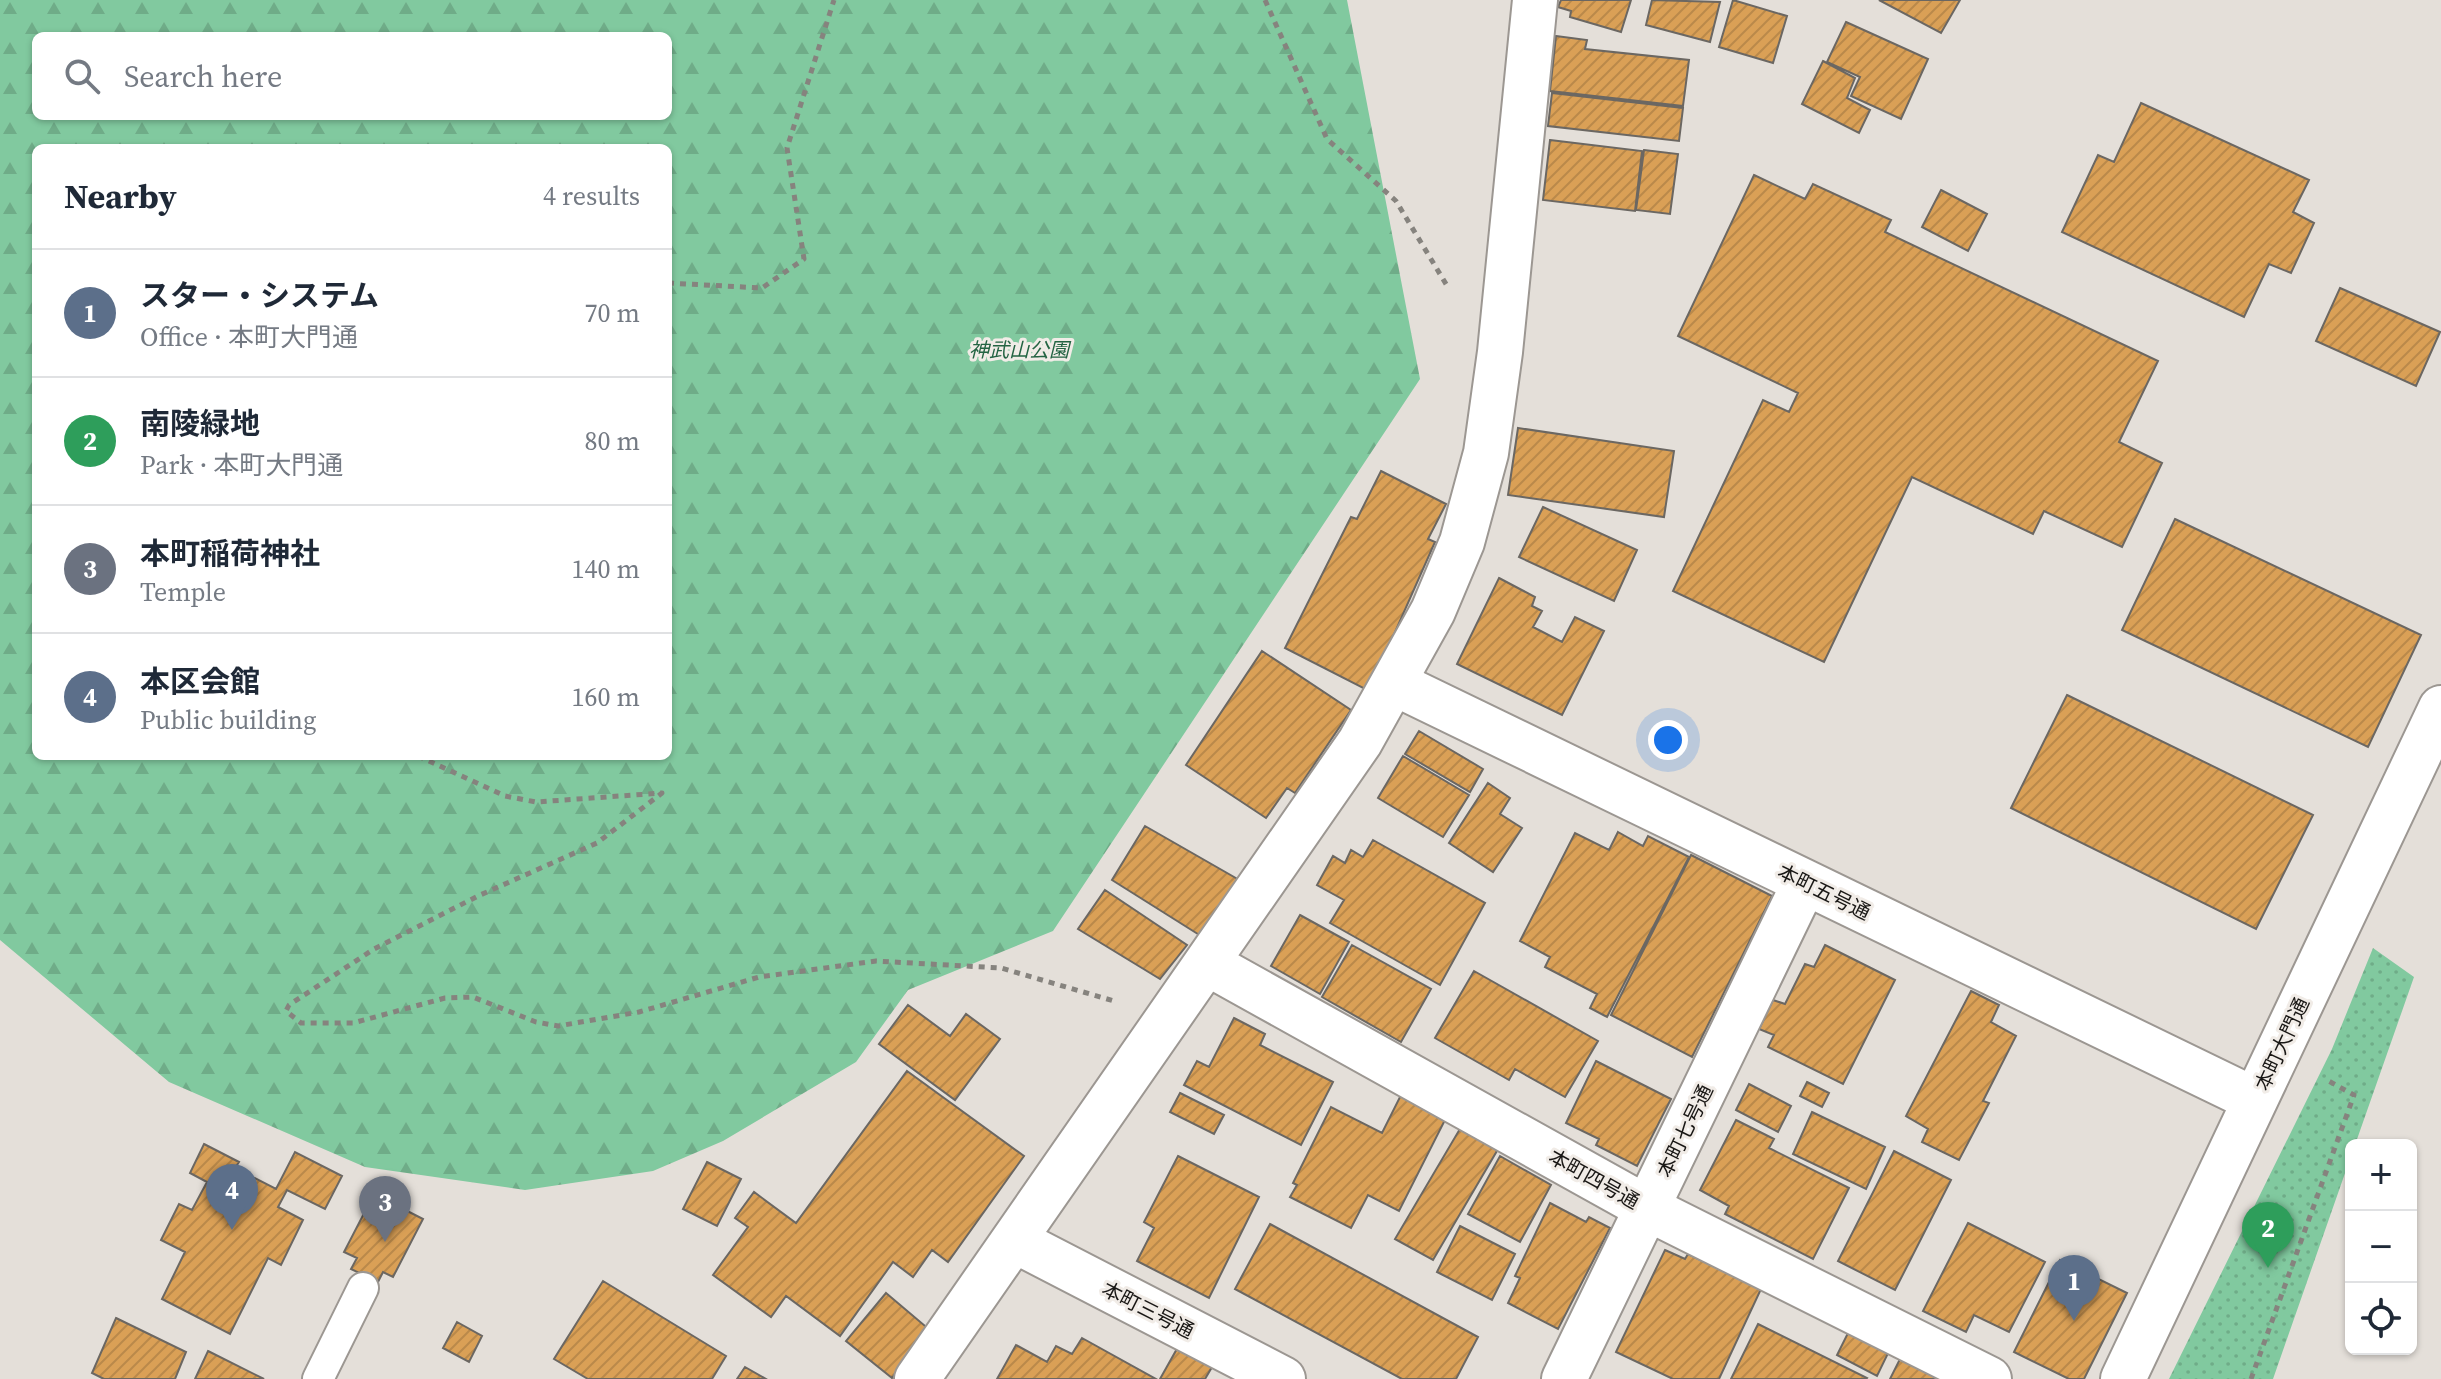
<!DOCTYPE html>
<html lang="en">
<head>
<meta charset="utf-8">
<style>
	:root { --surface:#fff; --page:#f6f6f7; --text:#1f2937; --muted:#747a83; --line:#e0e1e3; --accent:#227f55 }
	body { margin:0; font-family:"Source Serif 4","Noto Sans JP",serif; background:var(--page); color:var(--text) }
	.controls { position:absolute; right:24px; bottom:24px; display:grid; overflow:hidden; border-radius:12px; box-shadow:0 2px 6px #0004 }
	.controls button { width:72px; height:72px; display:grid; place-items:center; padding:0; border:0; border-bottom:2px solid var(--line); background:var(--surface); color:var(--text); font:40px sans-serif }
	.you { position:absolute; left:1668px; top:740px; width:28px; height:28px; margin:-20px; border:6px solid #fff; border-radius:50%; background:#1a73e8; box-shadow:0 0 0 12px #1a73e833 }
	.badge { display:grid; place-items:center; width:52px; height:52px; border-radius:50%; background:var(--accent); color:#fff; font-size:26px; font-weight:700 }
	.pin { position:absolute; translate:-50% -66px; filter:drop-shadow(0 2px 4px #0008) }
	.pin::after { content:''; position:absolute; top:42px; width:28px; height:24px; background:inherit; clip-path:polygon(0 0,100% 0,50% 100%) }
	.list { margin:0; padding:0; list-style:none }
	h2 { display:flex; justify-content:space-between; align-items:center; height:104px; margin:0; padding:0 32px; font-size:34px }
	h2 small { font-size:26px; font-weight:400; color:var(--muted) }
	.list li { display:grid; grid-template-columns:52px 1fr auto; gap:24px; align-items:center; box-sizing:border-box; height:128px; padding:0 32px; border-top:2px solid var(--line) }
	.list b { display:block; font-size:30px; white-space:nowrap }
	.list p { margin:0; font-size:26px; white-space:nowrap; color:var(--muted) }
	.list em { font-size:26px; font-style:normal; color:var(--muted) }
	.icon { flex:none; width:44px; height:44px; fill:none; stroke:currentColor; stroke-width:2; stroke-linecap:round; stroke-linejoin:round }
	.map { position:relative; flex:none; width:2441px; height:1379px; overflow:hidden }
	.search { position:absolute; background:var(--surface); box-shadow:0 2px 6px #0004; left:32px; top:32px; width:640px; height:88px; display:flex; align-items:center; gap:20px; box-sizing:border-box; padding:0 28px; border-radius:12px; color:var(--muted); font-size:30px }
	.panel { position:absolute; background:var(--surface); box-shadow:0 2px 6px #0004; left:32px; top:144px; width:640px; height:616px; border-radius:12px }
	.map>svg:first-child { display:block }
	.grass { fill:url(#grass-dots) }
	.forest { fill:url(#forest-firs); fill-rule:evenodd }
	.building { fill:url(#building-hatch); stroke:#6b6762; stroke-width:2 }
	.lines { fill:none; stroke-linecap:round; stroke-linejoin:round }
	.service-casing { stroke:#9c9792; stroke-width:34 }
	.minor-casing { stroke:#9c9792; stroke-width:48 }
	.path { stroke:#86837e; stroke-width:5; stroke-dasharray:6 6; stroke-linecap:butt }
	.service { stroke:#fff; stroke-width:30 }
	.minor { stroke:#fff; stroke-width:44 }
	.labels { text-anchor:middle; dominant-baseline:central; stroke-width:6; stroke-linejoin:round; paint-order:stroke }
	.park-label { font-size:20px; font-style:italic; fill:#246443; stroke:#f1ece7 }
	.street-label { font-size:20px; fill:#191715; stroke:#f1ece7 }
</style>
</head>
<body>
<div class="map">
<svg width="2441" height="1379" viewBox="0 0 2441 1379">
	<defs>
		<pattern id="grass-dots" width="8" height="8" patternUnits="userSpaceOnUse" patternTransform="scale(2)"><rect width="8" height="8" fill="#81c99f"/><path d="M2 2h.1M6 6h.1" fill="none" stroke="#6fac88" stroke-width="1.8" stroke-linecap="round"/></pattern>
		<pattern id="forest-firs" width="22" height="20" patternUnits="userSpaceOnUse" patternTransform="scale(2)"><rect width="22" height="20" fill="#81c99f"/><path d="M5 1l3.5 6h-7zM16 11l3.5 6h-7z" fill="#6fac88"/></pattern>
		<pattern id="building-hatch" width="6" height="6" patternUnits="userSpaceOnUse" patternTransform="scale(2)"><rect width="6" height="6" fill="#daa056"/><path d="M-1 1l2-2M0 6l6-6M5 7l2-2" fill="none" stroke="#ba894a"/></pattern>
	</defs>
	<rect width="100%" height="100%" fill="#e4dfd9"/>
	<path class="grass" d="M2373 948 2414 977 2355 1145H2351V1156L2273 1379H2169L2332 1049Z"/>
	<path class="forest" d="M0 0H1347L1420 379 1053 931 908 990 856 1062 723 1141 653 1171 525 1190 365 1167 169 1082 0 940ZM36 36H668V116H36ZM36 148H668V756H36Z"/>
	<path class="building" d="M1561 0H1631L1621 32 1570 17 1571 11 1558 7Z
		M1652 0 1720 2 1710 42 1646 25Z
		M1733 0 1787 16 1773 63 1719 47Z
		M1879 0H1960L1941 33Z
		M1846 22 1928 59 1901 119 1851 96 1860 77 1827 62Z
		M1556 36 1587 40 1585 49 1689 60 1683 106 1550 91Z
		M1823 61 1855 78 1847 98 1870 110 1859 133 1802 104Z
		M1552 93 1683 108 1679 141 1548 126Z
		M2141 103 2309 180 2293 212 2314 223 2291 273 2269 264 2244 317 2062 232 2098 155 2114 162Z
		M1550 140 1642 151 1635 211 1543 200Z
		M1644 150 1678 154 1670 214 1636 210Z
		M1754 175 1805 199 1813 184 1891 220 1885 232 2158 361 2119 442 2162 463 2122 547 2044 511 2033 534 1912 477 1824 662 1673 591 1763 400 1789 412 1798 393 1678 336Z
		M1941 190 1987 214 1968 251 1922 227Z
		M2340 288 2440 332 2416 386 2316 341Z
		M1518 428 1674 451 1664 517 1508 495Z
		M1381 471 1446 504 1428 539 1435 542 1369 691 1285 648 1351 517 1357 519Z
		M1543 507 1637 550 1614 601 1519 557Z
		M2175 519 2421 635 2368 747 2122 630Z
		M1499 578 1535 597 1532 606 1542 611 1533 627 1562 642 1575 617 1604 631 1562 715 1457 664Z
		M1262 651 1351 710 1295 793 1287 788 1266 818 1186 765Z
		M2067 695 2313 815 2256 929 2011 808Z
		M1419 731 1483 769 1470 792 1405 754Z
		M1403 756 1469 795 1443 837 1378 798Z
		M1488 783 1510 798 1500 814 1522 828 1493 872 1449 843Z
		M1145 826 1241 881 1201 936 1112 880Z
		M1618 832 1643 846 1648 836 1689 857 1607 1017 1590 1008 1597 994 1545 967 1550 957 1520 941 1575 833 1609 850Z
		M1373 840 1485 903 1440 985 1330 923 1344 900 1317 885 1333 856 1345 863 1351 850 1363 857Z
		M1691 855 1772 896 1692 1057 1611 1015Z
		M1105 890 1187 945 1160 979 1078 929Z
		M1300 915 1349 942 1320 994 1271 966Z
		M1352 945 1431 989 1401 1042 1322 997Z
		M1825 945 1895 980 1843 1084 1768 1047 1774 1035 1759 1029 1773 1000 1785 1004 1805 964 1814 967Z
		M1474 971 1598 1041 1565 1097 1515 1069 1509 1080 1435 1038Z
		M1971 991 1999 1005 1991 1022 2016 1036 1983 1101 1989 1103 1959 1160 1922 1142 1928 1129 1906 1116Z
		M908 1005 950 1036 966 1014 1000 1039 955 1100 879 1044Z
		M1234 1018 1265 1034 1260 1045 1333 1082 1301 1145 1184 1085 1197 1061 1209 1067Z
		M1596 1061 1671 1099 1637 1166 1596 1145 1599 1139 1566 1123Z
		M907 1071 1024 1156 948 1262 932 1250 913 1277 893 1262 840 1336 786 1296 771 1317 713 1275 748 1227 735 1218 754 1192 796 1223Z
		M1807 1082 1829 1093 1822 1107 1800 1096Z
		M1749 1084 1791 1106 1778 1132 1736 1110Z
		M1403 1091 1448 1114 1399 1211 1368 1195 1351 1228 1290 1197 1297 1185 1293 1183 1331 1107 1382 1133Z
		M1180 1093 1224 1115 1214 1134 1170 1112Z
		M1812 1112 1885 1147 1866 1189 1793 1154Z
		M1736 1120 1774 1139 1769 1148 1849 1188 1813 1259 1725 1214 1729 1206 1700 1190Z
		M1464 1122 1501 1144 1433 1260 1395 1239Z
		M204 1144 239 1162 235 1168 276 1189 295 1152 342 1176 325 1209 287 1190 278 1207 303 1220 281 1265 268 1258 230 1334 162 1299 185 1252 161 1240 179 1204 192 1210 207 1182 190 1173Z
		M1894 1151 1951 1180 1895 1290 1838 1261Z
		M1178 1156 1259 1197 1209 1298 1137 1261 1154 1228 1144 1222Z
		M1500 1156 1551 1185 1520 1242 1468 1214Z
		M707 1162 741 1179 717 1226 683 1209Z
		M374 1194 423 1219 393 1277 383 1272 378 1282 351 1269 357 1258 344 1252Z
		M1550 1203 1586 1222 1589 1217 1610 1228 1558 1329 1508 1303 1520 1278 1515 1276Z
		M1968 1223 2045 1262 2009 1332 1974 1315 1966 1332 1923 1311Z
		M1270 1224 1478 1337 1456 1379H1402L1235 1289Z
		M1460 1226 1515 1254 1492 1300 1437 1272Z
		M1665 1250 1685 1259 1688 1254 1761 1289 1719 1379H1673L1616 1352Z
		M2060 1260 2127 1293 2084 1379H2069L2014 1352Z
		M603 1281 726 1356 712 1379H588L554 1359Z
		M886 1293 931 1331 892 1378 846 1341Z
		M116 1318 186 1352 175 1379H104L92 1373Z
		M457 1322 482 1336 469 1362 443 1348Z
		M1758 1324 1867 1378 1866 1379H1731Z
		M1852 1325 1892 1345 1877 1376 1837 1355Z
		M1082 1338 1156 1379H997L1016 1345 1047 1362 1056 1346 1072 1354Z
		M1178 1347 1212 1367 1205 1379H1160Z
		M208 1351 264 1379H195Z
		M1901 1357 1946 1379H1890Z
		M745 1367 766 1379H737Z"/>
	<g class="lines">
		<g class="service-casing">
			<path id="service" d="M318 1379 363 1288"/>
		</g>
		<g class="minor-casing">
			<path id="minor" d="M1394 683 2255 1100
				M1207 963 1647 1208 1989 1379
				M1014 1240 1283 1379
				M917 1379 1360 742 1433 611 1462 542 1486 453 1500 352 1535 0
				M1564 1379 1805 882
				M2123 1379 2441 708"/>
		</g>
		<path class="path" d="M1265 0 1327 139 1396 201 1449 289
			M668 283 762 288 804 259 787 148 834 0
			M418 756 505 796 536 802 662 793 597 843 478 896 374 949 289 1005 286 1011 301 1023H353L445 998 473 997 536 1022 558 1026 639 1012 759 977 876 961 1001 968 1114 1001
			M2251 1379 2354 1095 2325 1079"/>
		<use href="#service" class="service"/>
		<use href="#minor" class="minor"/>
	</g>
	<g class="labels">
		<g class="park-label">
			<text x="1019" y="350">神武山公園</text>
		</g>
		<g class="street-label">
			<text transform="translate(1824 892) rotate(26)">本町五号通</text>
			<text transform="translate(2282 1044) rotate(-65)">本町大門通</text>
			<text transform="translate(1685 1131) rotate(-64)">本町七号通</text>
			<text transform="translate(1594 1179) rotate(29)">本町四号通</text>
			<text transform="translate(1148 1310) rotate(27)">本町三号通</text>
		</g>
	</g>
</svg>
<div class="controls">
<button>+</button>
<button>−</button>
<button><svg class="icon" aria-label="locate" viewBox="0 0 24 24"><circle cx="12" cy="12" r="6"/><path d="M12 2v4M12 18v4M2 12h4M18 12h4"/></svg></button>
</div>
<div class="you"></div>
<div class="pin badge" style="left:2074px;top:1321px;background:#5c6f8a">1</div>
<div class="pin badge" style="left:2268px;top:1268px;background:#2e9e5b">2</div>
<div class="pin badge" style="left:385px;top:1242px;background:#6b7280">3</div>
<div class="pin badge" style="left:232px;top:1230px;background:#5c6f8a">4</div>
<div class="search"><svg class="icon" aria-label="search" viewBox="0 0 24 24"><circle cx="10" cy="10" r="6"/><path d="M15 15l6 6"/></svg>Search here</div>
<section class="panel">
<h2>Nearby<small>4 results</small></h2>
<ul class="list">
<li><span class="badge" style="background:#5c6f8a">1</span><div><b>スター・システム</b><p>Office · 本町大門通</p></div><em>70 m</em></li>
<li><span class="badge" style="background:#2e9e5b">2</span><div><b>南陵緑地</b><p>Park · 本町大門通</p></div><em>80 m</em></li>
<li><span class="badge" style="background:#6b7280">3</span><div><b>本町稲荷神社</b><p>Temple</p></div><em>140 m</em></li>
<li><span class="badge" style="background:#5c6f8a">4</span><div><b>本区会館</b><p>Public building</p></div><em>160 m</em></li>
</ul>
</section>
</div>
</body>
</html>
